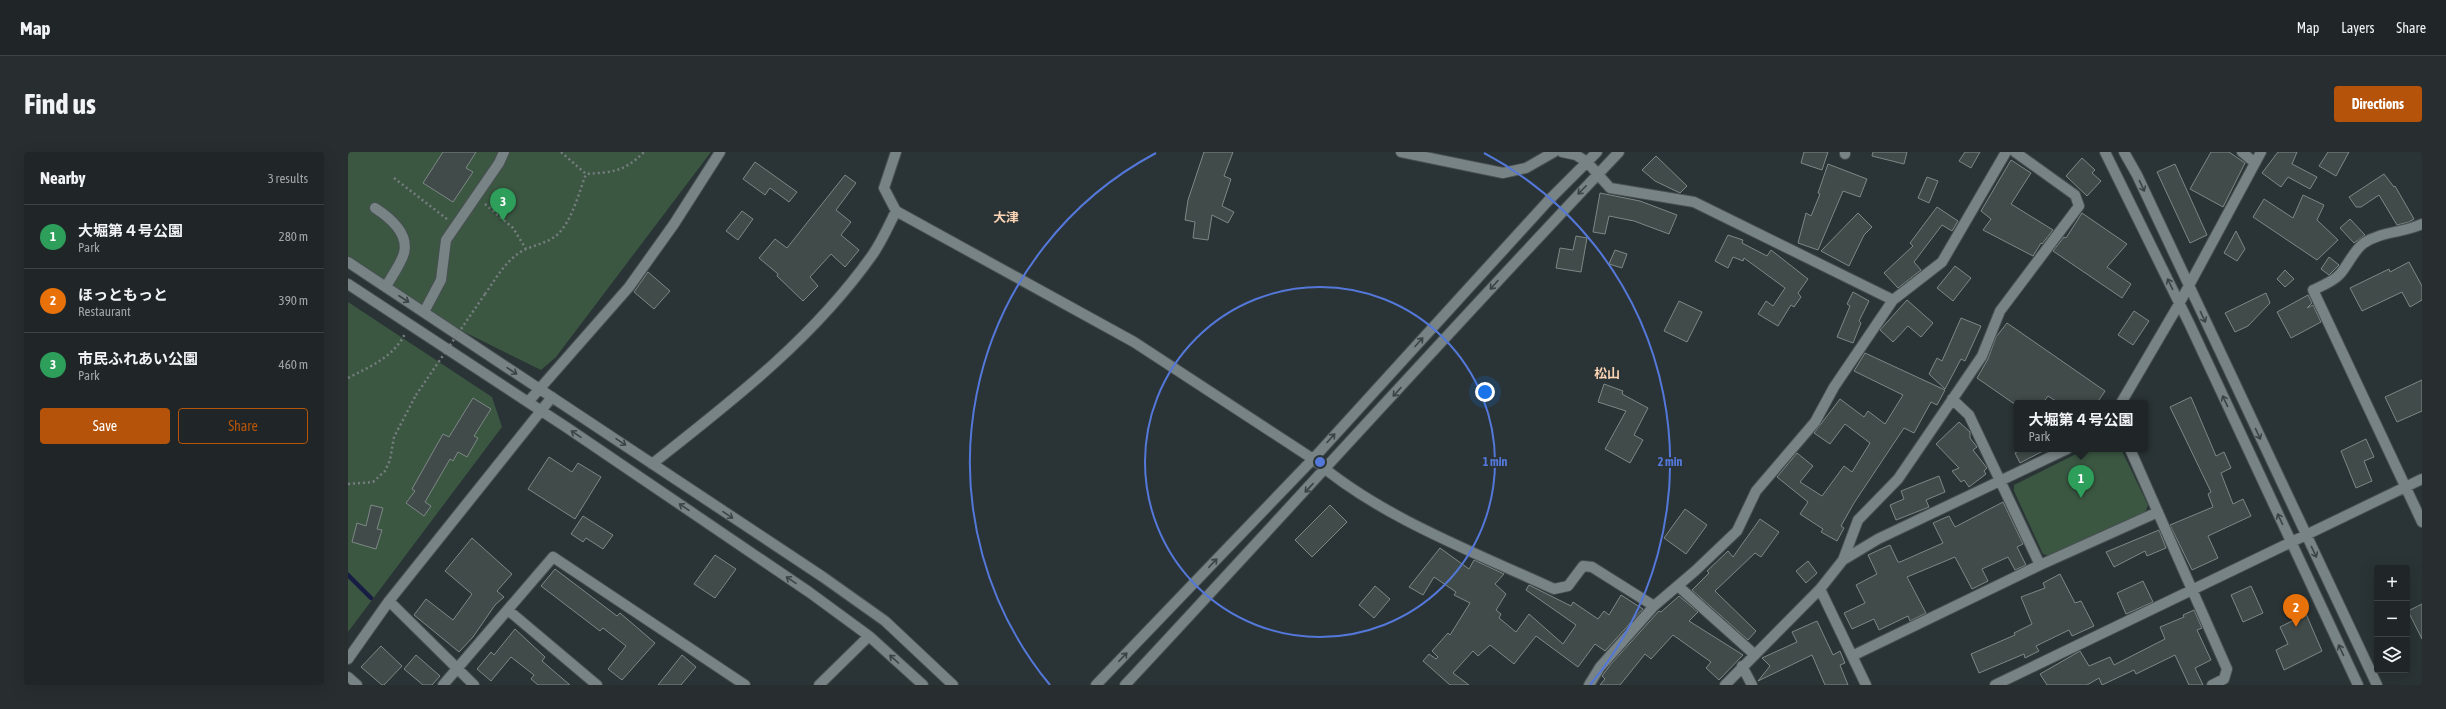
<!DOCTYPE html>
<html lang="en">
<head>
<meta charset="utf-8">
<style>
	:root { --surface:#202628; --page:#282e30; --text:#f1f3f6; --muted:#a2a5a8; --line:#3d4345; --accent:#b45309 }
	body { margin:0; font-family:"Asap Condensed","Noto Sans JP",sans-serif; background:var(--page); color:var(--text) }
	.controls { position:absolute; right:12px; bottom:12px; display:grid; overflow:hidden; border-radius:4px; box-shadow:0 4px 16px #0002 }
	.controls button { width:36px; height:36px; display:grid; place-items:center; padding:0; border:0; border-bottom:1px solid var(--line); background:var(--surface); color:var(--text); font:20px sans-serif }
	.you { position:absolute; left:1137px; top:240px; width:14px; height:14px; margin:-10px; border:3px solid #fff; border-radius:50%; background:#1a73e8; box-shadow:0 0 0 6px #1a73e833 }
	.badge { display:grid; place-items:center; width:26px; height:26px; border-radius:50%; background:var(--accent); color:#fff; font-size:13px; font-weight:700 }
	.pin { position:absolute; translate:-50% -33px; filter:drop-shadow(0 1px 2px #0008) }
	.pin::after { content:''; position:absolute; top:21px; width:14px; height:12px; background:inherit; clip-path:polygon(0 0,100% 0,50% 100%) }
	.popup { position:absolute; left:1666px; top:248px; width:134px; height:52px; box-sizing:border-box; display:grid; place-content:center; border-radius:4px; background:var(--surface); filter:drop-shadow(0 1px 3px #0005); font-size:13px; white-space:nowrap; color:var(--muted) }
	.popup b { font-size:15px; color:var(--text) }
	.popup::after { content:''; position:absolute; left:50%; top:100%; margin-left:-8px; border:8px solid transparent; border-top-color:var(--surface) }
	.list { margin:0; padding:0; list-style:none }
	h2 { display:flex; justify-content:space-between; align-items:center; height:52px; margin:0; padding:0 16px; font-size:17px }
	h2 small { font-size:13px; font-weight:400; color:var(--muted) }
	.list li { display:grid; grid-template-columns:26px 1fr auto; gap:12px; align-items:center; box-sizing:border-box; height:64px; padding:0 16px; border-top:1px solid var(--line) }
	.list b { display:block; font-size:15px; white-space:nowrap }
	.list p { margin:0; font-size:13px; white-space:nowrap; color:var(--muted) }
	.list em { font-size:13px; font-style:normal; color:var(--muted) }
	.actions { display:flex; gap:8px; padding:12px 16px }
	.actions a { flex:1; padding:9px 0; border:1px solid var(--accent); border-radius:4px; text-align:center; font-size:14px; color:var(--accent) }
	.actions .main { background:var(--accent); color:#fff }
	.icon { flex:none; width:22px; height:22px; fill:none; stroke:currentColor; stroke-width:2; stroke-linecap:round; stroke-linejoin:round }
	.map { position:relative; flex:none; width:2074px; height:533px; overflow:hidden; border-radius:4px }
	header { display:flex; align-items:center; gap:24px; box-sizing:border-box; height:56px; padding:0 20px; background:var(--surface); border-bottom:1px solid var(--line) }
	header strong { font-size:19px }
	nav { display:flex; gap:22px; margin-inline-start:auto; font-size:14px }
	.intro { display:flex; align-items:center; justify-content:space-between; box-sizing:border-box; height:96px; padding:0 24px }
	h1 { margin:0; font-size:28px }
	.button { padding:10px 18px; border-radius:4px; background:var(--accent); color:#fff; font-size:14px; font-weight:700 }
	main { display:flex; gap:24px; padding:0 24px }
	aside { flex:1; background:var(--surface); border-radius:4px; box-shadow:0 4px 16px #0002 }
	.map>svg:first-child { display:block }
	.green { fill:#3b5742 }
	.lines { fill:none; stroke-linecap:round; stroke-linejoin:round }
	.stream { stroke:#171d43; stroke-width:4.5 }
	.building { fill:#414b49; stroke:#7d8886 }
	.minor-casing { stroke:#485052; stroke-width:12 }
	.path { stroke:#767e7f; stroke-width:2.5; stroke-dasharray:2 3; stroke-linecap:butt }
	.minor { stroke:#788385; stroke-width:10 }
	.path-bridge { stroke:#767e7f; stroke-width:2.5; stroke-dasharray:2 3; stroke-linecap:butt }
	.oneway { stroke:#3a4345 }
	.ring { fill:none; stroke:#5478d9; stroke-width:2 }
	.labels { text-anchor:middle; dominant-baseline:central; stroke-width:4; stroke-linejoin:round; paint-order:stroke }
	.neighbourhood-label { font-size:13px; font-weight:bold; fill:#fbd4b5; stroke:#2a3335 }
	.centre { fill:#5478d9; stroke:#2a3335; stroke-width:2 }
	.ring-label { font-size:12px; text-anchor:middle; font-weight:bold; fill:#5478d9; stroke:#2a3335; stroke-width:4; stroke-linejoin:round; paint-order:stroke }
</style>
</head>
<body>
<header>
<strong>Map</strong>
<nav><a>Map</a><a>Layers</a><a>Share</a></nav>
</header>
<div class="intro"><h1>Find us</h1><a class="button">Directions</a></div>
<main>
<aside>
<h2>Nearby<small>3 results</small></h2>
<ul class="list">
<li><span class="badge" style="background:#2e9e5b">1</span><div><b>大堀第４号公園</b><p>Park</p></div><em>280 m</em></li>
<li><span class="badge" style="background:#e8710a">2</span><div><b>ほっともっと</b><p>Restaurant</p></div><em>390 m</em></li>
<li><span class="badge" style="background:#2e9e5b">3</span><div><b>市民ふれあい公園</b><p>Park</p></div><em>460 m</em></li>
</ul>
<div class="actions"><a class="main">Save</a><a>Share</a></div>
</aside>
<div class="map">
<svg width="2074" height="533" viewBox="0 0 2074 533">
	<rect width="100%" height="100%" fill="#2a3335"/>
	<path class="green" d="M0 0H363L208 205 193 218 76 160 0 110Z
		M0 150 144 245 154 275 0 480Z
		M1738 297H1773L1800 353 1797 361 1701 404 1695 402 1666 339V333Z"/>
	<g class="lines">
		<path class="stream" d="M0 423 23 446"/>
	</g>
	<path class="building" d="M95 0H128L118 16 125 20 105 50 75 31Z
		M856 0H885L876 24 883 27 874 54 886 60 880 71 864 63 860 88 845 86 847 70 837 68 840 48Z
		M1456 0H1480L1474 18 1453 11Z
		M1525 0H1559L1556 12 1524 4Z
		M1617 0H1632L1623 16 1611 9Z
		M1863 0H1881L1897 11 1875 55 1842 37Z
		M1930 0H1949L1944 12 1969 25 1962 37 1940 25 1933 35 1914 21Z
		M1980 0H2001L1988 24 1971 14Z
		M1308 4 1339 34 1332 41 1307 29 1294 18Z
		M1734 6 1747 18 1744 21 1753 29 1739 44 1718 24Z
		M1663 8 1683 21 1663 52 1705 78 1694 92 1693 91 1685 104 1635 78 1643 67 1633 59Z
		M407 10 449 40 441 50 422 36 417 43 395 27Z
		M1480 12 1519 27 1512 45 1495 39 1470 98 1450 91 1458 61 1463 64 1472 42 1470 41Z
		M1827 12 1859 83 1842 91 1809 20Z
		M2036 22 2046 35 2047 34 2066 67 2061 70 2049 73 2031 43 2013 55H2008L2001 45Z
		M497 23 508 31 488 58 503 70 493 83 511 98 497 115 483 102 462 125 470 134 455 149 429 124 430 122 411 106 427 87 439 96Z
		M1579 25 1590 29 1581 51 1570 46Z
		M1252 41 1292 49 1329 63 1321 82 1286 69 1261 64 1257 82 1245 80Z
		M1955 43 1976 53 1969 68 1990 88 1969 108 1905 65 1916 47 1945 66Z
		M1589 55 1610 69 1604 79 1594 73 1566 110 1573 118 1550 136 1536 121 1565 94 1562 91Z
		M394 59 405 67 390 88 378 79Z
		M1510 61 1524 75 1516 83 1501 114 1473 99Z
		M1734 61 1779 92 1759 115 1783 132 1774 146 1705 99 1716 85 1718 86Z
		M2002 67 2017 83 2006 91 1992 76Z
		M1888 79 1897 97 1889 109 1876 101Z
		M1380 83 1395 88 1394 91 1419 104 1423 98 1460 127 1450 141 1453 145 1446 155 1443 153 1430 174 1410 162 1418 149 1425 154 1437 136 1396 106 1395 109 1385 105 1380 116 1367 109Z
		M1228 84 1239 86 1233 120 1208 116 1212 96 1225 98Z
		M1267 98 1279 102 1274 116 1261 112Z
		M1981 105 1991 113 1981 123 1973 117Z
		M2061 110 2074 134V148L2062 155 2054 140 2014 159 2002 136 2041 117 2042 120Z
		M1607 114 1623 126 1605 149 1589 136Z
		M1937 118 1946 127 1937 135 1929 127Z
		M300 120 322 139 306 157 286 140Z
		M1505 140 1521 149 1511 169 1513 171 1505 191 1489 185 1502 154 1499 152Z
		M1918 141 1922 151 1900 174 1887 180 1877 161Z
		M1960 143 1964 151 1959 156 1965 153 1973 170 1943 186 1929 160Z
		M1559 148 1585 171 1573 185 1560 174 1545 190 1532 178Z
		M1331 149 1354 160 1339 190 1316 179Z
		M1786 159 1801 169 1785 193 1770 183Z
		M1613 166 1633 174 1617 209 1613 207 1597 237 1581 222 1589 206 1594 209Z
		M1659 171 1757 239 1749 251H1711L1700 244 1695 251H1665L1629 226 1640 207 1648 185Z
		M1517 201 1597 238 1589 253 1583 250 1566 281 1556 276 1506 351 1493 374 1496 376 1489 389 1473 380 1475 377 1452 362 1460 350 1429 325 1449 301 1465 314 1452 330 1474 344 1496 314 1504 320 1522 291 1497 272 1482 292 1466 281 1492 247 1516 265 1520 259 1537 272 1555 243 1506 219Z
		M2074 228V259L2049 270 2037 245Z
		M1256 232 1275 239 1274 242 1300 256 1286 283 1295 288 1282 311 1257 297 1278 259 1250 250Z
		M1843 245 1868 304 1876 300 1883 316 1873 321 1885 352 1895 347 1903 364 1860 384 1870 406 1844 418 1822 373 1865 355 1860 342 1863 340 1822 255Z
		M125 246 143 257 126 284 130 286 119 305 110 300 105 309 102 307 77 350 83 354 76 364 58 351 67 339 64 337 95 282 101 285Z
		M1611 270 1622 280V286L1629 295 1625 298 1639 316 1636 319 1638 322 1621 335 1616 328 1613 330 1604 319 1611 316 1588 292Z
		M2018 287 2026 305 2016 309 2024 329 2008 336 1993 299Z
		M1674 297H1699L1672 311 1667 301Z
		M201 305 224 320 230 311 253 325 227 367 180 337Z
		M1591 324 1597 340 1578 348 1581 355 1548 368 1542 353 1556 347 1553 339Z
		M1655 350 1675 392 1669 395 1678 413 1667 418 1660 405 1634 417 1640 429 1624 437 1607 405 1559 425 1578 461 1562 469 1560 464 1531 478 1526 467 1504 477 1496 461 1517 451 1508 433 1529 422 1520 403 1542 393 1550 410H1552L1595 391 1585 371 1601 364 1607 375Z
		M23 353 35 356 29 377 34 378 28 397 4 390 9 371 18 374Z
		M982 353 999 370 964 405 947 388Z
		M1337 357 1359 373 1338 402 1316 386Z
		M235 364 265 383 255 397 238 386 235 390 223 382Z
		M1412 367 1431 380 1413 405 1407 401 1367 439 1408 479 1400 488 1344 438 1361 421 1359 419 1380 399 1385 405Z
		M1811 378 1818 396 1799 404 1797 399 1766 415 1758 400Z
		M124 386 164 422 149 439 156 445 147 453 125 485 111 500 66 463 78 447 105 468 124 442 97 419Z
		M1092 396 1121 417 1126 408 1156 422 1147 432 1158 442 1148 458 1153 462 1151 466 1168 480 1181 462 1215 492 1228 473 1178 438 1181 433 1223 454 1225 450 1250 467 1256 459 1261 463 1273 443 1295 457 1257 499 1247 492 1230 515 1188 484 1166 512 1142 493 1130 504 1125 499 1105 521 1121 533H1102L1075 509 1081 502 1088 507 1090 505 1084 499 1100 481 1102 483 1122 451 1106 443 1108 440 1086 425 1075 443 1061 435Z
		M367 403 388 417 367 446 346 432Z
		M1460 409 1469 421 1458 431 1448 419Z
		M207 417 269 464 272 461 307 491 274 528 260 517 278 494 255 476 252 479 193 434Z
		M1712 422 1727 451 1733 449 1746 474 1724 484 1721 478 1688 494 1691 499 1677 506 1676 502 1631 521 1623 502 1667 483 1666 481 1684 472 1673 445 1697 436 1695 431Z
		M1795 429 1805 450 1778 462 1769 441Z
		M1027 434 1042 447 1026 466 1011 453Z
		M1903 434 1915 461 1895 470 1883 443Z
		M1331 444 1350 460 1341 469 1395 503 1371 528 1358 516 1363 510 1325 483 1303 507 1297 502 1272 533H1252L1257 527 1254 524 1263 512 1311 459 1313 460Z
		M2074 452V487L2060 459Z
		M1846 458 1854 476 1849 478 1863 508 1847 516 1855 533H1841L1827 503 1788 522 1786 518 1754 533 1751 526 1739 533H1699L1692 522 1732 499 1741 514 1762 505 1766 513 1817 487 1812 475 1836 465 1835 463Z
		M1958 462 1974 499 1936 518 1928 498 1940 492 1932 475Z
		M1469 469 1485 503 1492 499 1497 511 1492 513 1500 533H1477L1464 503 1410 529 1422 514 1414 506 1449 490 1444 480Z
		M167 477 197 505 194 509 222 533H190L183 527 186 523 163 505 143 529 129 517 143 500 146 503Z
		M33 494 54 514 36 533H34L13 515Z
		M68 503 92 524 84 533H75L56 517Z
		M334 503 348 515 333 533H310Z"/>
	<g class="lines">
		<g class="minor-casing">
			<path id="minor" d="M548 0 536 36 548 59 786 190 965 307C1032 365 1126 400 1206 437L1220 434 1235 414 1244 415 1306 454
				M1053 0 1155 21 1178 16 1206 0
				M1214 0 1228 3 1239 10 1262 36 1346 50 1545 148
				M1757 0 1842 173 2010 533
				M1776 0 1789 23 2029 533
				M1894 0 1907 11
				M1497 2V0
				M27 56C41 65 61 81 56 101 53 112 43 125 38 135
				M2074 72C2055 81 2034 79 2016 91 2005 99 2001 112 1992 122 1986 129 1974 134 1965 138L2074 370
				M0 110 475 425 537 469 605 533
				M0 132 218 275 461 440 521 484 575 533
				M76 160 93 128 98 88 151 11 156 0
				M1604 247 1621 263 1692 413
				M180 250 281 135 326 72 372 0
				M1773 251 1831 152 1913 0
				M1782 297 1879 517 1876 527 1864 533
				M304 312C384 249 466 186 525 102 534 89 541 73 548 59
				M1495 408 1510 368 1550 327 1634 204 1652 159 1731 54 1727 43 1667 0
				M1330 434 1406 502
				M1472 437 1518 533
				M41 449 126 533
				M160 458 249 533
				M1504 504 1692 413 1810 360
				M0 507 41 449 204 245
				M1394 514 1404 533
				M0 525 9 533
				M95 533 205 405 397 533
				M471 533 521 484
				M748 533 965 307 1200 49 1249 0
				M777 533C942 356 1104 176 1271 0
				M1241 533 1252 515 1306 454 1347 419 1389 379 1408 339 1467 270 1486 235 1545 148 1594 110 1658 0
				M1377 533 1472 437 1495 408 1530 387 1719 297
				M1647 533 2074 327"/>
		</g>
		<path class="path" d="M213 0 238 22C265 20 276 20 296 0
			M46 26 99 67
			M137 52 165 76 178 97
			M137 142C149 125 159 106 178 97 190 92 202 90 211 81 225 66 231 40 238 22
			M0 226C23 214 44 206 57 182
			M0 332 25 330 37 319 42 308 46 285 68 243"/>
		<use href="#minor" class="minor"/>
		<path class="path-bridge" d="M68 243 137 142"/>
	</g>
	<defs><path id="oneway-shaft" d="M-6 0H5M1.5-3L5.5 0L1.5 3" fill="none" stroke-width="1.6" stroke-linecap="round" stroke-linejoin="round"/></defs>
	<g class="oneway">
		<use href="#oneway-shaft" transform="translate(1794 34) rotate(65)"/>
		<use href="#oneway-shaft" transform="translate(1234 38) rotate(135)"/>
		<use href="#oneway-shaft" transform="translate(1822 132) rotate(-116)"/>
		<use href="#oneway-shaft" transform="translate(1146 133) rotate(132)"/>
		<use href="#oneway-shaft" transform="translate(56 147) rotate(33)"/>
		<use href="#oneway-shaft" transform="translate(1855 165) rotate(65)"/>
		<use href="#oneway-shaft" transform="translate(1071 190) rotate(-48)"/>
		<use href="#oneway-shaft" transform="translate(164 219) rotate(34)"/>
		<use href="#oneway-shaft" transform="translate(1049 240) rotate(132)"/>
		<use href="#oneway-shaft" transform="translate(1877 249) rotate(-115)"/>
		<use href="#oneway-shaft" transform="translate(228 282) rotate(-146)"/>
		<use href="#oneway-shaft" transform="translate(1910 282) rotate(65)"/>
		<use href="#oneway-shaft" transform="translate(983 286) rotate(-48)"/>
		<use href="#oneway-shaft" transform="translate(273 290) rotate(34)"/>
		<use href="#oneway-shaft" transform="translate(961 336) rotate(133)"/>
		<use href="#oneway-shaft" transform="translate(336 355) rotate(-146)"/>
		<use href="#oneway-shaft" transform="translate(380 363) rotate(34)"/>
		<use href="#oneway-shaft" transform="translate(1932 367) rotate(-115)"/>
		<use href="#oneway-shaft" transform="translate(1966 400) rotate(65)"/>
		<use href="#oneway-shaft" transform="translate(865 411) rotate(-46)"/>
		<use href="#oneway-shaft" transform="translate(443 428) rotate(-146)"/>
		<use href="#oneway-shaft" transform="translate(1993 498) rotate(-115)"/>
		<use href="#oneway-shaft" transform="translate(775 505) rotate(-46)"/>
		<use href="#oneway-shaft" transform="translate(546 507) rotate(-138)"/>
	</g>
	<g class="ring">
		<circle cx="972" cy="310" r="175"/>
		<path d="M702 533A350 350 0 0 1 808 1M1136 1A350 350 0 0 1 1242 533"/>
	</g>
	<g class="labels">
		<g class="neighbourhood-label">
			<text x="658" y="65">大津</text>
			<text x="1259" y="221">松山</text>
		</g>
	</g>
	<circle cx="972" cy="310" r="6" class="centre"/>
	<g class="ring-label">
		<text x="1147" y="314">1 min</text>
		<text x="1322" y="314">2 min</text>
	</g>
</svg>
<div class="controls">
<button>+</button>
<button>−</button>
<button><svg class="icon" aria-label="layers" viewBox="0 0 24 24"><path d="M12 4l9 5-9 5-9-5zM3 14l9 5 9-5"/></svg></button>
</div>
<div class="you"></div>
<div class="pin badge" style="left:1733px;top:346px;background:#2e9e5b">1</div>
<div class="popup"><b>大堀第４号公園</b>Park</div>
<div class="pin badge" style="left:1948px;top:475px;background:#e8710a">2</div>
<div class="pin badge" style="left:155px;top:69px;background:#2e9e5b">3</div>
</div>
</main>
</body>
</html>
